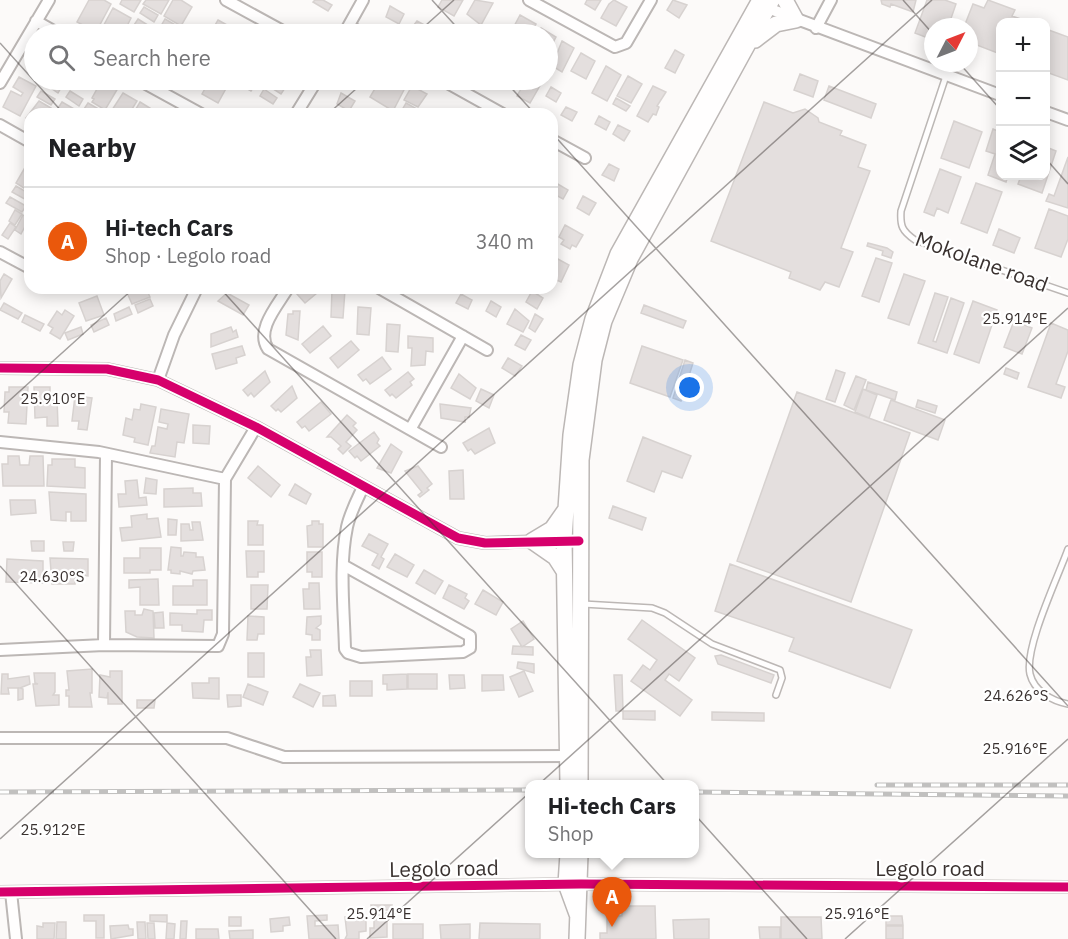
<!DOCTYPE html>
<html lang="en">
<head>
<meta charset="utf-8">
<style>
	:root { --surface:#fff; --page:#f6f6f6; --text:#202124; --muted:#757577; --line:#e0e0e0; --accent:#ea580c }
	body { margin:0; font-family:"IBM Plex Sans",sans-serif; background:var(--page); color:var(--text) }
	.controls { position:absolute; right:18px; top:18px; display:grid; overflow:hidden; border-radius:12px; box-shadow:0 3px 15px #0003 }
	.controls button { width:54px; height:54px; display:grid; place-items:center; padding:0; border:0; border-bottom:2px solid var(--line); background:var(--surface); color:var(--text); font:30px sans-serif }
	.compass { position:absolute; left:924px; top:18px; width:54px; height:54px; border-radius:50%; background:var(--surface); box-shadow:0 3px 15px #0003; rotate:48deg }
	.you { position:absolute; left:690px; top:388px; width:21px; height:21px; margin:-15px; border:4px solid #fff; border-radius:50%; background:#1a73e8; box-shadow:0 0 0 9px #1a73e833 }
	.badge { display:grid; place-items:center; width:39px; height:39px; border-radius:50%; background:var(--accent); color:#fff; font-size:20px; font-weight:700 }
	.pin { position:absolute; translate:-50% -50px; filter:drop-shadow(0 2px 3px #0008) }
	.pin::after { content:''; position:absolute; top:32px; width:21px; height:18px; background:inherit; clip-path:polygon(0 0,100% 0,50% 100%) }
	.popup { position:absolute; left:525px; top:780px; width:174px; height:78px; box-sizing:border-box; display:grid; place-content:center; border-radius:12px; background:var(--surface); filter:drop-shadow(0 2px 4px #0005); font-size:20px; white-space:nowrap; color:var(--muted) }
	.popup b { font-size:22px; color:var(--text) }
	.popup::after { content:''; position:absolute; left:50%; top:100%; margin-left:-12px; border:12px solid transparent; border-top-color:var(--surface) }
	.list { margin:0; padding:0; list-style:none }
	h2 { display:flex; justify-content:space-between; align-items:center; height:78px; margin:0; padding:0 24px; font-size:26px }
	h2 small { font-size:20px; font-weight:400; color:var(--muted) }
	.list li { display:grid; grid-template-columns:39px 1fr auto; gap:18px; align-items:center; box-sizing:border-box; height:108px; padding:0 24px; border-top:2px solid var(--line) }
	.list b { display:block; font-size:22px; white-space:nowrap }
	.list p { margin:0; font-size:20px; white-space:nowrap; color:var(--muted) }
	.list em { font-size:20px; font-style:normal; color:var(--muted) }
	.icon { flex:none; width:33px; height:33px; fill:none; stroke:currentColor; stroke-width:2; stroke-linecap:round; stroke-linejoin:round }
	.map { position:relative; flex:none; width:1068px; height:939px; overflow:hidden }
	.search { position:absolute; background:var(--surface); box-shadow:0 3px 15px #0003; left:24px; top:24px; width:534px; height:66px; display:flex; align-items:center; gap:15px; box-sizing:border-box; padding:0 21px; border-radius:33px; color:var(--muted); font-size:22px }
	.panel { position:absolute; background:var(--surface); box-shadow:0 3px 15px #0003; left:24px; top:108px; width:534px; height:186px; border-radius:18px }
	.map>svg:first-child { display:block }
	.building { fill:#e4dfde; stroke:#d7d2d0; stroke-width:1.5 }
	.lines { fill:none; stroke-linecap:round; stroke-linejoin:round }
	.service-casing { stroke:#bcb7b5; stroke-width:8 }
	.minor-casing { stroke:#bcb7b5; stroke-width:14 }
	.secondary-casing { stroke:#bcb7b5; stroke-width:18 }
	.service { stroke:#fffefe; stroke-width:5 }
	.minor { stroke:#fffefe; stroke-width:10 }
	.secondary { stroke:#fffefe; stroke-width:15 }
	.rail-casing { stroke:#c1c0bf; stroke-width:5 }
	.rail { stroke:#fff; stroke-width:3; stroke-dasharray:9; stroke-linecap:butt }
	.cycleway-casing { stroke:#fff; stroke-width:13 }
	.cycleway { stroke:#d6006c; stroke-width:9 }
	.ticks { fill:none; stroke:#3a3230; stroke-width:1.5; stroke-opacity:0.45 }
	.labels { text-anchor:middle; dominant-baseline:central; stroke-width:4.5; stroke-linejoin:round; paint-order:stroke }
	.street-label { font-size:21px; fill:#3a3230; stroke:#fff }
	.ticks-label { font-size:15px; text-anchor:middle; fill:#3a3230; stroke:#fff; stroke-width:4.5; stroke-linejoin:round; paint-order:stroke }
</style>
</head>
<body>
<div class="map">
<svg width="1068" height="939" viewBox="0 0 1068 939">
	<rect width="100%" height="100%" fill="#fcfaf9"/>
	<path class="building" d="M89 0H104L111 4 96 32 77 22Z
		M122 0H141L134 12 120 4Z
		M146 0H169L161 14 143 4Z
		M173 0H181L192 7 181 26 164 16Z
		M315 0H323L332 5 328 11 313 2Z
		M442 0H463L454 16 438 7Z
		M475 0 493 3 481 25 467 14Z
		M587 0H601L595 10 585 4Z
		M614 0 627 7 616 26 601 18 609 4Z
		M673 0 687 5 679 18 667 10Z
		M881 0H916L913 12 891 4 890 7 882 4Z
		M927 0H945L956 4 948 27H933V40L915 33Z
		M988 0 1015 10 1012 16 1029 22H1000V54L969 42V27H964L973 4 984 8Z
		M390 6 404 14 399 24 386 17Z
		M144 7 158 15 154 22 140 13Z
		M113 8 131 18 123 34H99Z
		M520 15 536 24 530 34H510Z
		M138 19 151 27 147 34 134 25Z
		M165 19 179 27 175 34 161 26Z
		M218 20 236 30 233 34H210Z
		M417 21 432 29 429 34H417L410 30Z
		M541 28 556 37 548 52V34H537Z
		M1046 29 1068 37V80L1046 72Z
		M562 41 574 48 562 72 552 66Z
		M675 50 684 55 675 73 665 68Z
		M581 53 595 61 586 79 571 71Z
		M606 66 621 75 607 101 592 93Z
		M800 74 818 81 813 97 794 90Z
		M628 76 642 84 631 103 617 96Z
		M19 77 36 86 20 116 3 107 11 91 21 96 23 93 13 87Z
		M48 80 62 86 58 93 45 84Z
		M102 80 118 88 105 110 92 102 94 99 92 98Z
		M210 80H222L229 83 218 103 202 94Z
		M239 80H246L255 85 251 91 237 83Z
		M271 80 285 88 281 94 267 85Z
		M380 80 391 85 394 80 408 82 393 111 370 97Z
		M526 80 542 82 530 103 517 96Z
		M412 86 427 94 418 107 404 100Z
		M653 86 666 92 657 106 659 107 656 115 653 114 648 122 637 116Z
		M829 86 876 104 871 118 824 100Z
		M551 87 561 93 556 102 546 96Z
		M264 89 277 98 273 104 260 96Z
		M41 91 55 99 51 105 37 97Z
		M70 91 83 99 79 106 66 97Z
		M123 93 137 101 129 114H119L112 110Z
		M341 93 355 101 349 111 337 104Z
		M616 98 630 106 626 111 613 104Z
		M39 101 51 108 47 114H30V120L26 118Z
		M62 102 76 110 74 114H67L58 108Z
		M140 102 153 110V114H133Z
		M764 102 793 113 805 109 818 118 819 122 842 131 840 135 866 145 858 167 870 171 841 248 853 252 839 287 825 282 820 290 789 278 791 272 711 241Z
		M88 103 102 111 100 114H92L84 109Z
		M406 103 417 109 415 114 402 110Z
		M566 107 577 112 572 121 561 115Z
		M599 116 610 122 606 130 595 124Z
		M954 121 982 132 969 168 941 158Z
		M618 125 630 131 624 141 613 134Z
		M993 129 1000 132V176H1008L1006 182 988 175 995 154 986 151Z
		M1046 147 1056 151 1042 193 1018 184 1021 176H1046Z
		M1068 157V208L1046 201 1049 194 1054 196Z
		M27 164 30 165V192L16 183Z
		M609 164 619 169 614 181 602 175Z
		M940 169 961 177 948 213 937 208 934 216 924 212Z
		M556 183 568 190 563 199 552 193Z
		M976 183 1002 192 987 233 961 223Z
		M16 186 30 194 28 201 12 192Z
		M583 196 596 203 589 215 577 208Z
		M10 197 26 206 22 212 6 203Z
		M1049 209 1068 216V239L1061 257 1035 248Z
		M15 210 22 214 15 225 9 221Z
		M23 215 29 219 21 234 15 230Z
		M10 223 16 227 8 239 2 235Z
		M565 225 583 235 576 247 572 245 570 249 561 244 564 240 559 237Z
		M999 229 1020 238 1014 253 993 245Z
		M868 243 887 248 893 252 891 258 882 255 883 251 867 246Z
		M556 258 569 265 561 282 552 278V265Z
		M876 258 892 263 879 302 862 296Z
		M4 274 12 279 1 298 0 281Z
		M904 274 925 281 909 325 888 318Z
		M125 288H146L150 297 132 304Z
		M304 288H323L305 303 297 294Z
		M332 290H345L343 318 331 317Z
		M532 291 543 298 537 309 526 302Z
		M227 293 249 305 243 315 218 301Z
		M935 293 948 297 933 341 936 342 951 298 964 303 947 353 918 343Z
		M461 294 472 300 468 309 456 303Z
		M97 296 104 315 86 321 79 303Z
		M150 299 153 306 138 313 135 305Z
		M491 301 501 307 496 317 486 311Z
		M973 301 997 310 979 363 954 354Z
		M4 303 22 313 18 319 0 310Z
		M644 305 686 321 683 328 641 313Z
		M129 307 132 314 116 321 114 314Z
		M358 307 371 308 369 335 357 334Z
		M515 309 529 321 523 332 507 324Z
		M65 310 74 316 60 339 50 333 53 328 48 325 57 311 62 315Z
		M293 311H300L298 340 286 335 288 314H293Z
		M535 314 543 319 535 332 529 328Z
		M25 315 44 324 40 331 22 322Z
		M106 318 109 325 94 332 91 325Z
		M1014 321 1032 328 1022 354 1004 347Z
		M1051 323 1068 330V351L1056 384 1065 387 1061 398 1028 387Z
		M387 324 400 325 398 352 386 351Z
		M323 326 331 336 310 353 302 344Z
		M81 327 83 334 68 340 65 333Z
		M231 327 233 332 236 330 238 337 211 347V334Z
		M521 335 531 340 525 350 515 345Z
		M408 336 433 338V352L426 351 425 365 411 366 412 348H408Z
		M351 341 359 350 338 368 330 358Z
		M242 346 245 355 236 358 237 363 216 369 212 354Z
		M642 346 683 360 670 397 630 383Z
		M382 357 391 369 370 384 366 379 363 381 358 375Z
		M508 358 522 366 515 376 502 368Z
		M685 360 693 363 681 401 673 398Z
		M1006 368 1019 373 1017 379 1004 374Z
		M836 370 845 373 835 402 826 399Z
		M265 371 270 382 254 397 251 393 248 396 243 390Z
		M408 372 414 379 410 382 412 385 396 398 392 394 390 396 385 390Z
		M459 374 476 388 470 399 451 388Z
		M856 376 866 380 854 410 844 405Z
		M868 382 897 392 895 400 866 390Z
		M292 386 297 398 281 412 278 409 276 411 271 406Z
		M9 387H28L26 424 8 423 9 412H4L5 392H9Z
		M34 387H50V398H57L58 426H47V417L35 418Z
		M481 389 494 395 489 408 476 401Z
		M863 389 877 395 869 418 855 412Z
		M797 392 910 433 851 602 737 561Z
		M75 396 92 398 87 430 78 429 79 421H72Z
		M891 400 945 420 938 440 884 420Z
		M918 400 937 406 935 413 916 407Z
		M321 402 331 414 309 431 305 426 302 428 297 422Z
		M141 404 156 407 148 445 134 442 135 438 123 435 126 418 132 420 134 409 140 410Z
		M440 404 471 408 469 417H465V422L441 418Z
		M161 409 189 414 184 443 177 442 175 457 150 453 152 446H155L158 427 167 429 168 424 159 422Z
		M347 415 356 423 353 426 357 430 346 442 351 446 343 454 338 449 341 446 331 437H327Z
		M193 425 210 426 209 444 193 443Z
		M489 428 495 443 475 454 471 449 468 451 463 443Z
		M374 432 379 439 377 443 380 446 361 461 357 456 355 458 349 451Z
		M643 437 691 456 682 478 662 471 654 492 627 481Z
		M391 444 402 452 391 473 377 468Z
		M8 456H19L20 465H29L30 456H43L44 486H3L2 464H8Z
		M52 459H75V467L85 468V488L47 486 48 465H52Z
		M258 466 280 485 271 497 248 478Z
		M418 466 432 484 427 488 429 490 420 497 418 495 422 492 405 471Z
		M463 470 464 499H450L449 471Z
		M146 478 157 480 156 494 144 493Z
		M137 480 139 498 146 497 147 505 119 507 118 494H126L125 481Z
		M295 484 311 494 306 504 289 495Z
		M193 488V493H201L202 506 164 507V489Z
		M49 492 86 494V521H71V512H66V521L51 520Z
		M10 500H35L36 513 11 515Z
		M613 506 646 518 642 530 609 518Z
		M147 514V519L158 518 161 537 122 541 120 528 132 527 131 516Z
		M168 519 177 520 176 535H168Z
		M248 521H258L257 525H263V545H248Z
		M312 521H319V524H323V547H308L307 526 312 525Z
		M192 522H200L203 540 181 541V524H189L190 530H193Z
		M369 534 388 544 381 557 384 559 379 569 372 565 378 554 362 546Z
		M31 541H44V551H32Z
		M63 542H74L73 551H64Z
		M171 547 181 548V556H183L184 552 196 553V557H203L205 570 193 571 192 574 180 571V574L171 573V570H168Z
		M140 548H161V570H150V573H124V558H140Z
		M246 551H264V572H258V577H247Z
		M307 552H322V577H312V572H307Z
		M395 554 414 565 407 577 387 567Z
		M50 558 88 559V576L70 574 69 576H75V584H52Z
		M7 559 43 561V583L6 582Z
		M730 564 912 630 890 688 789 651 794 638 715 611Z
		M424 570 443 581 435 594 416 583Z
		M158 579 159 605H140V587L129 588V580Z
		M193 580H207V605H173V586H193Z
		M309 583H319L320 609H304L303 589H309Z
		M251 585H268L267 609H251Z
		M449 585 467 594 465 598 469 601 464 609 443 598Z
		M483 590 503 602 496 615 475 604Z
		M144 609 153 611 154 638 137 637 126 632 125 611H135V615H142Z
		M197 610H212V620H204L203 632 182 631V625H170V613L197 614Z
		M163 612 164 628H155L154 613Z
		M248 616 264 617V634H258L257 640H247Z
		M321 616V624L316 628 320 630V640H312V635L306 634 307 617Z
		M642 620 695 658 679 681 669 674 665 680 692 700 680 716 631 681 643 665 650 670 657 660 628 639Z
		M523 621 534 639 522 647 511 629Z
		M513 646 533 647V655L512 654Z
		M310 650H321L322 675 307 676 306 657H311Z
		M248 653H264V677H248Z
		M721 655 774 675 771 683 718 664 715 656Z
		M518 662 534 664V673L517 668Z
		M92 669V693H90L92 707H69V696H66V690H69L67 671Z
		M110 671H122V704H108V692L107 698 99 697 100 675 110 677Z
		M524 671 533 691 519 697 510 677Z
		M34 673H55V692L53 695H59V705L36 706 33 684H38L35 683Z
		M2 674H8V679L29 676 30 684 20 688 23 689V699L18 700V688H8L9 694H1Z
		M407 674V689L387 690V684H383V675Z
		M408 674H437V689H408Z
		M449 675H464L465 688 450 689Z
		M482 675H503L504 690 482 691Z
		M614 675H622L623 711H616Z
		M209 678H219V699L193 698 192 683H209Z
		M350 681H372V696H350Z
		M248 684 268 692 263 705 243 697Z
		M300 684 320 693 313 707 293 697Z
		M227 695H241V706L228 707Z
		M335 695 336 706H323V696Z
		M137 700H155L154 708H137Z
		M623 711H655V720L623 719Z
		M712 712 764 713V721L712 720Z
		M371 905H392V910H371Z
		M622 906H655L656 939H600V933H607V916H622Z
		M387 913V937L370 938V928H374V914Z
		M84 915H104V938H96V921H84Z
		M150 915H167V922L150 921Z
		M327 915V920L315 921V926L338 925 339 939H309L307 916Z
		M886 916H902L903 925H886Z
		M229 917H241V926H229Z
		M289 917 290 925 283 926V931L271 932 270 919Z
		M345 917H366V931L359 932V939H345L347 935Z
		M781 917H821L822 939H781Z
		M709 919V939H674L673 920Z
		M181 921H187L186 939H180Z
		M57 922H66V939H56Z
		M137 922H145L146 939H138Z
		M43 923H55L54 939H37V926L43 927Z
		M147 923H154L155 939H148Z
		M167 923 175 924 174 939H166Z
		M480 923 540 924V939H479Z
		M393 924H423V939H393Z
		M470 924V939H441L440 925Z
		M128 925 129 929H133V935L111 939 110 926Z
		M886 926H903V939H886Z
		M759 927H780V939H760Z
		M196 929H218L219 939H196Z
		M253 930V939H230L229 931Z"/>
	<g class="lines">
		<g class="service-casing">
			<path id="service" d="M946 76 901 211C900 226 902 231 915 240L1068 293
				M1068 549C1058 577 1024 648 1030 674 1034 691 1052 701 1068 704
				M583 604 652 608 665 613 712 644 780 670 782 678 776 695"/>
		</g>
		<g class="minor-casing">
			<path id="minor" d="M226 0 288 34
				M529 0 615 47 626 43 651 0
				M762 6 1000 95
				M36 21 59 34
				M349 26 363 34
				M816 28 831 0
				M344 34 363 0
				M139 80 201 114
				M442 80 503 114
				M0 83 49 0
				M1046 112 1068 120
				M296 114 317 80
				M0 125 30 142
				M552 140 585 158
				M0 252 30 268
				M288 288C278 305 255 330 268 349L441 447
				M379 288 487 350
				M0 368 107 369 158 380 256 427 458 538 485 543 571 540
				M158 380 174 335 197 288
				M411 428 463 336
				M0 442 99 452 225 479
				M343 565 470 636V648L463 652 361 657 348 653 345 649C344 609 339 566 347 527 350 513 357 500 363 487
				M104 645 106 454
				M0 650 104 645 218 646 223 634 225 479 256 427
				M0 738H227L284 757 568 756
				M0 892 581 884 1068 887
				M11 892 16 939"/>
		</g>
		<g class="secondary-casing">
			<path id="secondary" d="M755 40 776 24 796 20 785 0
				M532 541 552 529 566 509
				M532 541 555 557 564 571
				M568 784 564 539 571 435 581 365 593 319 618 254 760 0
				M580 784 581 460 594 360 604 321 630 259 772 0
				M568 854 566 884 577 914
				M577 939 580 854"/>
		</g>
		<use href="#service" class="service"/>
		<use href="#minor" class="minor"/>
		<use href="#secondary" class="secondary"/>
		<g class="rail-casing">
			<path id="rail" d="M877 785H1068
				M0 792 530 790
				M694 792 1068 796"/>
		</g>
		<use href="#rail" class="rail"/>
		<g class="cycleway-casing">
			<path id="cycleway" d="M0 368 107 369 158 380 256 427 458 538 485 543 579 541
				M0 892 581 884 1068 887"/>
		</g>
		<use href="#cycleway" class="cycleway"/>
	</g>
	<path class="ticks" d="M432 0 463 34M903 0 933 34M416 34 454 0M0 43 64 114M959 63 1000 109M504 80 535 114M328 114 366 80M552 133 1068 706M1046 159 1068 184M220 288 807 939M0 409 134 288M0 566 336 939M0 839 932 0M367 939 1068 308M845 939 1068 739"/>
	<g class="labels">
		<g class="street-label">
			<text transform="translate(982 261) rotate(20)">Mokolane road</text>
			<text transform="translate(444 868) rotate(-1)">Legolo road</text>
			<text x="930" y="868">Legolo road</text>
		</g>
	</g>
	<g class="ticks-label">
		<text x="1015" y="324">25.914°E</text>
		<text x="53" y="404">25.910°E</text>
		<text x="52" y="582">24.630°S</text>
		<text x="1016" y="701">24.626°S</text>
		<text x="1015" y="754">25.916°E</text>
		<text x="53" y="835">25.912°E</text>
		<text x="379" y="919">25.914°E</text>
		<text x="857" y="919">25.916°E</text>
	</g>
</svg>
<div class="controls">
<button>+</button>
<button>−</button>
<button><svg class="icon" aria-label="layers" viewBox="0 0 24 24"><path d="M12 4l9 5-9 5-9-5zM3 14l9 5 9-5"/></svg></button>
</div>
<svg class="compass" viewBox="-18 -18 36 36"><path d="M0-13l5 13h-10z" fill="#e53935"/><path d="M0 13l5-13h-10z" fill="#757577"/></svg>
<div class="you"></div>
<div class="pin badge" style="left:612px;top:927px">A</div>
<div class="popup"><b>Hi-tech Cars</b>Shop</div>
<div class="search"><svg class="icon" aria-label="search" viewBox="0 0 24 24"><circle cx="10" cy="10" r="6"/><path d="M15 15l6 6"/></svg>Search here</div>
<section class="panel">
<h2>Nearby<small></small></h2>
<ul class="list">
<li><span class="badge">A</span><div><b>Hi-tech Cars</b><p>Shop · Legolo road</p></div><em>340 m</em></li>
</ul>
</section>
</div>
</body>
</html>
